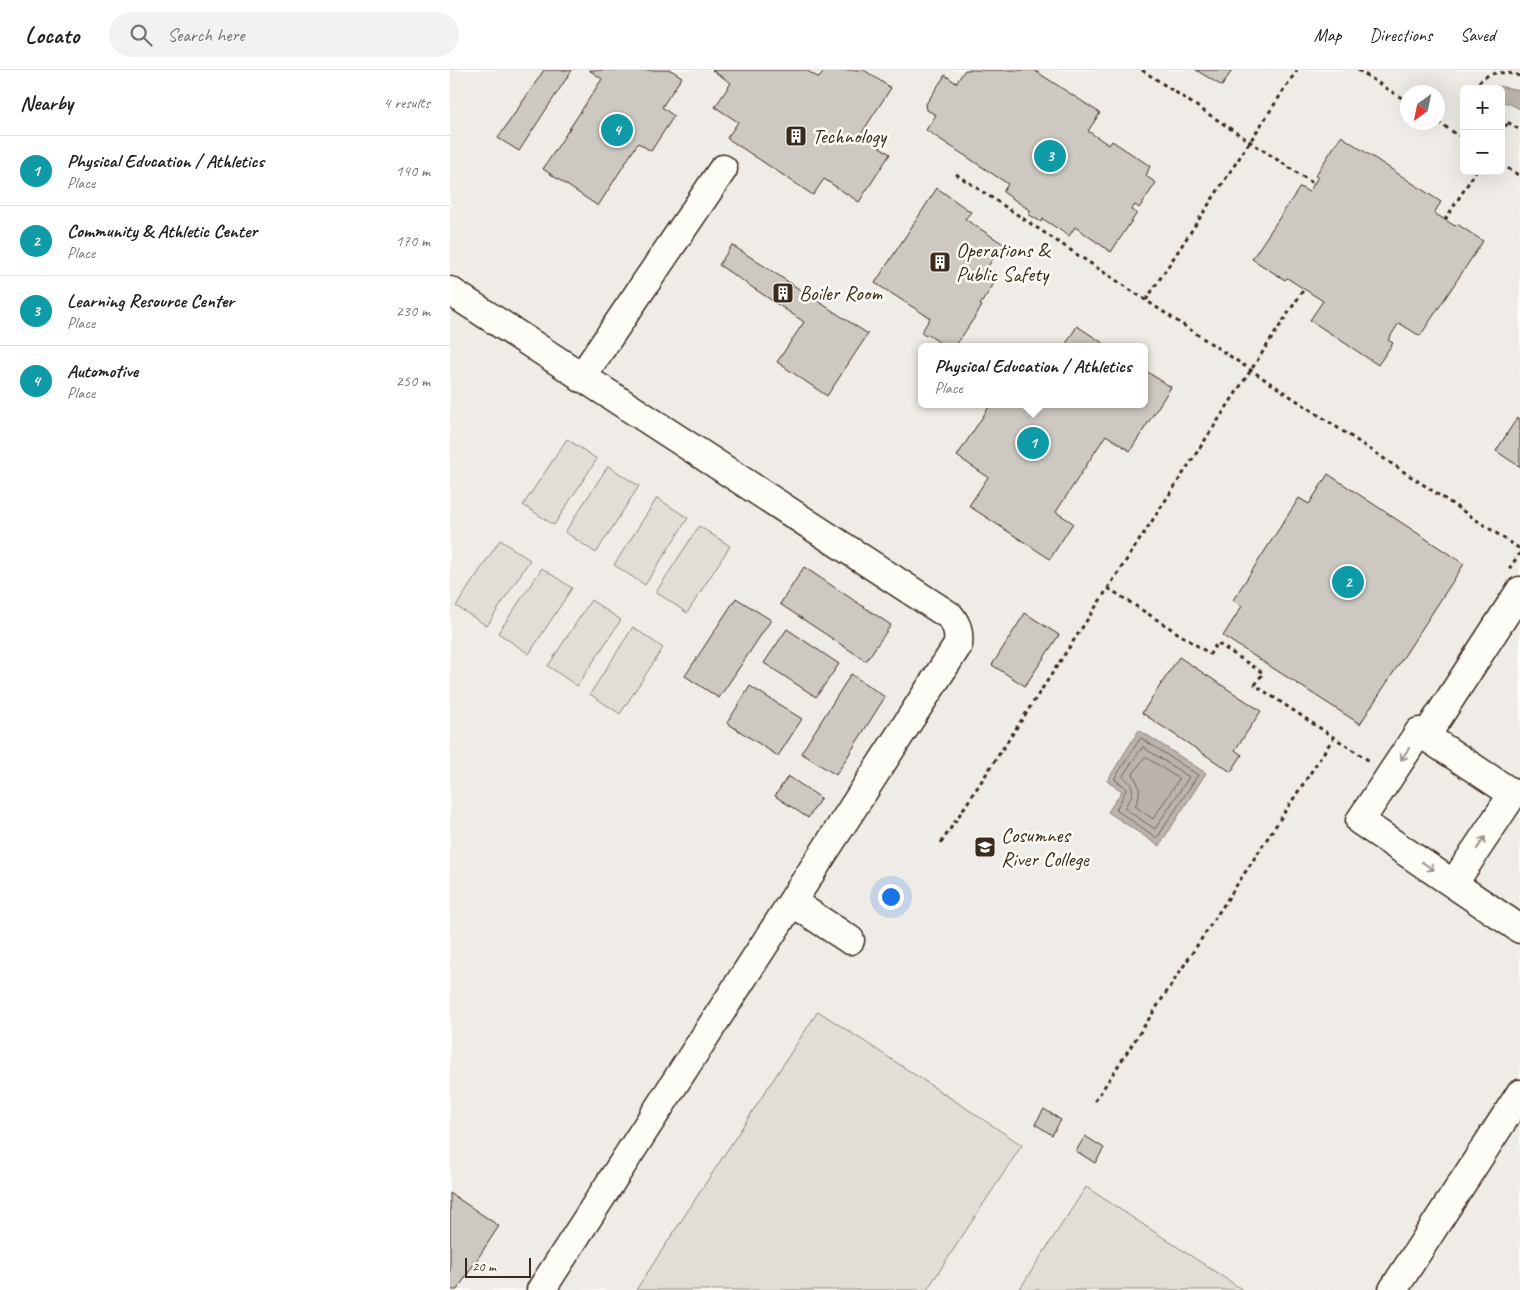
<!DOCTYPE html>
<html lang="en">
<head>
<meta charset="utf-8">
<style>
	:root { --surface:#fff; --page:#f2f2f2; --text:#222; --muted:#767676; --line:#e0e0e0; --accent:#3b2a1e }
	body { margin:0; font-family:Caveat,sans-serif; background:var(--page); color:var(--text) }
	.controls { position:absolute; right:15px; top:15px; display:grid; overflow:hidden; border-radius:8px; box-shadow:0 5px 20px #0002 }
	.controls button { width:45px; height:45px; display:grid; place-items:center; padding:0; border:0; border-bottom:1px solid var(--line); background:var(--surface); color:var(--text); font:25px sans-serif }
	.compass { position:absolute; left:950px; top:15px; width:45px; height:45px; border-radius:50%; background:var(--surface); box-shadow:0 5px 20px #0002; rotate:213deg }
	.scale { position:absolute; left:15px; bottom:12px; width:66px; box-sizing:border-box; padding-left:5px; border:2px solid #3b2a1e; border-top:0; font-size:14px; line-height:18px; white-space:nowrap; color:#3b2a1e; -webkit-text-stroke:4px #fdfcf7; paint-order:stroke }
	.you { position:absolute; left:440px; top:826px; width:18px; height:18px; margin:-12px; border:4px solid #fff; border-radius:50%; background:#1a73e8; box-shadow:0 0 0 8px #1a73e833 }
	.badge { display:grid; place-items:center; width:32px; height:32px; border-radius:50%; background:var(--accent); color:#fff; font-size:16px; font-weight:700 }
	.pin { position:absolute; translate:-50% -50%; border:2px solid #fff; box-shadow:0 1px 5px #0006 }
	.popup { position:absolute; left:468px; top:273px; width:230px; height:65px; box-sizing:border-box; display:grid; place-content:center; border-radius:8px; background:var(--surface); filter:drop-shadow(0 1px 4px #0005); font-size:16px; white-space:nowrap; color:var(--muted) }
	.popup b { font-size:19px; color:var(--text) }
	.popup::after { content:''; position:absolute; left:50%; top:100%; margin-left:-10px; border:10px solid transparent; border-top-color:var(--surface) }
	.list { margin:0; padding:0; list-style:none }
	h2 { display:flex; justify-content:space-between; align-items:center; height:65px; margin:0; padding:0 20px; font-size:21px }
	h2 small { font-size:16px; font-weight:400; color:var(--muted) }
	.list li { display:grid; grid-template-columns:32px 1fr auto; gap:15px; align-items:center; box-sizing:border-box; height:70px; padding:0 20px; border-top:1px solid var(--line) }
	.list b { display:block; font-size:19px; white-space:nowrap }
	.list p { margin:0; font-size:16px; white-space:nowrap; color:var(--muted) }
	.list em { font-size:16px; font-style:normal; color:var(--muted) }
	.icon { flex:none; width:28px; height:28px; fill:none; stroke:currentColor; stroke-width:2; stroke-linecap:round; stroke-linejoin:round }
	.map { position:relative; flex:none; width:1070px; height:1220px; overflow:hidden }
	header { display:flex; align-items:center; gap:30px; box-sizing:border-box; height:70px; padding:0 25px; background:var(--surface); border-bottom:1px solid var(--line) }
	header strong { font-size:24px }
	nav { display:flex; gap:28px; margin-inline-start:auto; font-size:18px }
	.search { width:350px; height:45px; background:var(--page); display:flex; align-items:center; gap:12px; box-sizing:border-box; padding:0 18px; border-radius:28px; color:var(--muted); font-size:19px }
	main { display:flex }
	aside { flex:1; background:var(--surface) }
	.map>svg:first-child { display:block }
	.built { fill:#efece7; fill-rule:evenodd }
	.green { fill:#e1ded7; stroke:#8e847a }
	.water { fill:#bbb4ad; stroke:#887d74 }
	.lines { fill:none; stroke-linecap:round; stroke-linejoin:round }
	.shore { stroke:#6e6157; stroke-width:1 }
	.building { fill:#cdc8c2; stroke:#3b2a1e }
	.minor-casing { stroke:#3b2a1e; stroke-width:31 }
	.path { stroke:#3b2a1e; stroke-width:3; stroke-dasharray:4 4; stroke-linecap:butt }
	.minor { stroke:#fdfcf7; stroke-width:28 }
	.oneway { stroke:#9c938a }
	.labels { text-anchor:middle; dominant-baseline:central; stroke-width:5; stroke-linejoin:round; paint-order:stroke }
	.poi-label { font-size:21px; fill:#3b2a1e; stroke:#fdfcf7; text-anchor:start }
</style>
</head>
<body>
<header>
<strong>Locato</strong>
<div class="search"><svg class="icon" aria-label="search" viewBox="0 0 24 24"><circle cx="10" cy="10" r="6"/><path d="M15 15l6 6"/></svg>Search here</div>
<nav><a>Map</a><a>Directions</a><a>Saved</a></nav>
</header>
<main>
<aside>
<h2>Nearby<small>4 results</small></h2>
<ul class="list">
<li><span class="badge" style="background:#0f9aa8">1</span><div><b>Physical Education / Athletics</b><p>Place</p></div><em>140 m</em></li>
<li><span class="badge" style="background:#0f9aa8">2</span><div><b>Community &amp; Athletic Center</b><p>Place</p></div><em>170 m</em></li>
<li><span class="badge" style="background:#0f9aa8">3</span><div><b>Learning Resource Center</b><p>Place</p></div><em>230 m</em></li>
<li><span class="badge" style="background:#0f9aa8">4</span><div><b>Automotive</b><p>Place</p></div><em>250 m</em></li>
</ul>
</aside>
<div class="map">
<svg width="1070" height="1220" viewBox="0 0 1070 1220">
	<rect width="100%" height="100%" fill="#fdfcf7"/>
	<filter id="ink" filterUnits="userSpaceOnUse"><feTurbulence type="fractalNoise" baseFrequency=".02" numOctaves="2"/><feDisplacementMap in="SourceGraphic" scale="10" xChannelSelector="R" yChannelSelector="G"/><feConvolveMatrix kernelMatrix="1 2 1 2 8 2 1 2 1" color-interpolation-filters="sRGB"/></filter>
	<g filter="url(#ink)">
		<path class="built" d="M0 0H1070V1220H0ZM1014 19H1051V101H1014ZM958 22H988V52H958ZM472 277H694V334H472Z"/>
		<path class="green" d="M117 369 147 389 104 455 73 435Z
			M158 396 189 416 146 483 115 462Z
			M207 428 238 448 195 515 164 495Z
			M249 456 280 476 237 543 206 522Z
			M50 470 80 490 37 556 6 536Z
			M92 498 122 518 79 584 48 563Z
			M141 530 171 550 127 616 98 596Z
			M183 557 213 578 170 644 140 624Z
			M368 941 572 1075 477 1220H186Z
			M636 1117 793 1220H569Z"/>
		<path class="water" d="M1047 16 1070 20V39L1058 33 1051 32V19H1036Z
			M689 660 756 703 709 776 658 742 672 721 657 711Z"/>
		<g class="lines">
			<path class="shore" d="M691 668 748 705 707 768 666 740 676 720 674 716 665 710V708Z
				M693 677 739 707 705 759 674 738C678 731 686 724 681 715 679 711 675 709 673 706Z
				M696 687 729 709 703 749 685 736C692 721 690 718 683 704L694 688Z"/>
		</g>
		<path class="building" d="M94 0H122L69 81 48 68Z
			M139 0H221L232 7 212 37 224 46 201 81 188 73 148 136 93 99 152 9Z
			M262 0H356L369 8 375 0H414L441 18 411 64 440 84 409 132 374 109 363 125 277 68 288 52 265 37 281 13Z
			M515 0H584L650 43 638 61 659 75 662 71 700 96 696 106 706 113 689 138 685 135 681 140 687 143 661 182 625 157 619 166 593 149 591 152 578 144 581 141 553 122 558 114 476 60 486 45 477 40 476 34 495 5 506 13Z
			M746 0H782L772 16Z
			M891 66 991 132 984 143 1005 156 1007 154 1033 171 970 266 949 253 938 270 943 273 928 295 860 250 873 231 837 208 835 210 802 189 850 117 859 122 868 107 865 106Z
			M487 118 521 142 515 149 555 175 548 186 546 184 537 198 549 206 530 235 532 236 505 277H496L477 264 476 266 471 263 480 248 425 213Z
			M282 175 418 264 377 326 327 292 354 252 269 195Z
			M627 256 659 277H614Z
			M694 300 721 317 680 381 656 365 606 442 623 453 600 489 519 436 538 407 507 386 541 334H694Z
			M1067 348 1070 349V397L1046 381Z
			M878 404 1014 494 910 654 773 566 792 536 783 530 849 428 859 434Z
			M354 497 441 555 416 591 330 534Z
			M286 528 321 550 269 628 235 606Z
			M575 543 609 565 575 616 542 595Z
			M337 559 389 594 366 627 314 593Z
			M729 587 811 641 785 680 792 685 781 702 692 643Z
			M401 604 435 627 386 705 351 683Z
			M300 616 352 649 328 686 277 653Z
			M338 706 371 728 358 748 325 726Z
			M594 1039 611 1050 602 1065 585 1054Z
			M635 1066 654 1078 645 1093 626 1081Z
			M0 1123 49 1156 7 1220H0Z"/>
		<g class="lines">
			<g class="minor-casing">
				<path id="minor" d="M0 221 500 546C508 556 509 563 508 575L91 1220
					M131 308 273 99
					M976 666 1070 521
					M1004 813 1063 724 969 662 910 751 1070 859
					M342 832 400 870
					M943 1220 1070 1024"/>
			</g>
			<path class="path" d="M692 0 864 114
				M908 0 958 32
				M1024 19C1035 1 1051 0 1070 6
				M1051 48 1070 60
				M988 52 1014 69
				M1051 63 1057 54
				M1051 94 1070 106
				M506 104 1070 479
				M995 150 1026 101
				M696 230 847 0
				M1059 499 1070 483
				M658 518 760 584 767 573 813 603 805 615 921 692
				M491 773 854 219
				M645 1031 884 667"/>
			<use href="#minor" class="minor"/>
		</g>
		<defs><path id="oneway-shaft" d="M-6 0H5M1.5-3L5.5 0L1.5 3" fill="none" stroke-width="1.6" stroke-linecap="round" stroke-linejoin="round" transform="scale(1.25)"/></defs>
		<g class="oneway">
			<use href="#oneway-shaft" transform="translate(955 684) rotate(124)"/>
			<use href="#oneway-shaft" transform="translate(1031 773) rotate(-56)"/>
			<use href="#oneway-shaft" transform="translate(978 796) rotate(34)"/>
		</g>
	</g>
	<defs>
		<g id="building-square" transform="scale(1.125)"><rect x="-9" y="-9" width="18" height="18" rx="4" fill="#3b2a1e" stroke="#fdfcf7"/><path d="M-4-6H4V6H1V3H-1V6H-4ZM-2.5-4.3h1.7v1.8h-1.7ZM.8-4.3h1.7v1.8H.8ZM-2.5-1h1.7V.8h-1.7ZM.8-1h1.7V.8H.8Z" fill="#fff"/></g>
		<g id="university-square" transform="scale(1.125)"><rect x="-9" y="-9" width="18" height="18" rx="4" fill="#3b2a1e" stroke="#fdfcf7"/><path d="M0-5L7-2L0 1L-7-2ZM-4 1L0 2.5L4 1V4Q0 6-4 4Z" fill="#fff"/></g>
	</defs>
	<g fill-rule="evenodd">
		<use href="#building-square" x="346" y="66"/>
		<use href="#building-square" x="490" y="192"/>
		<use href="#building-square" x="333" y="223"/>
		<use href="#university-square" x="535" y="777"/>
	</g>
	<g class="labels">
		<g class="poi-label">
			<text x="362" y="66">Technology</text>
			<text x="506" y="180">Operations &amp;<tspan x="506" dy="24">Public Safety</tspan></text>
			<text x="349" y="223">Boiler Room</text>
			<text x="551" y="765">Cosumnes<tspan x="551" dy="24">River College</tspan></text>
		</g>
	</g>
</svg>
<div class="controls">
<button>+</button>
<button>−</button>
</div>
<svg class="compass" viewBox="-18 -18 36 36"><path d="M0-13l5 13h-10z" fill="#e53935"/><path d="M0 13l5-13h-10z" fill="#767676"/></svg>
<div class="scale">20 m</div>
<div class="you"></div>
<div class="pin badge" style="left:583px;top:373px;background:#0f9aa8">1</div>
<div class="popup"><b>Physical Education / Athletics</b>Place</div>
<div class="pin badge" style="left:898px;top:512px;background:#0f9aa8">2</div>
<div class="pin badge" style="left:600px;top:86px;background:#0f9aa8">3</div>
<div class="pin badge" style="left:167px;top:60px;background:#0f9aa8">4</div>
</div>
</main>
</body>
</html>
